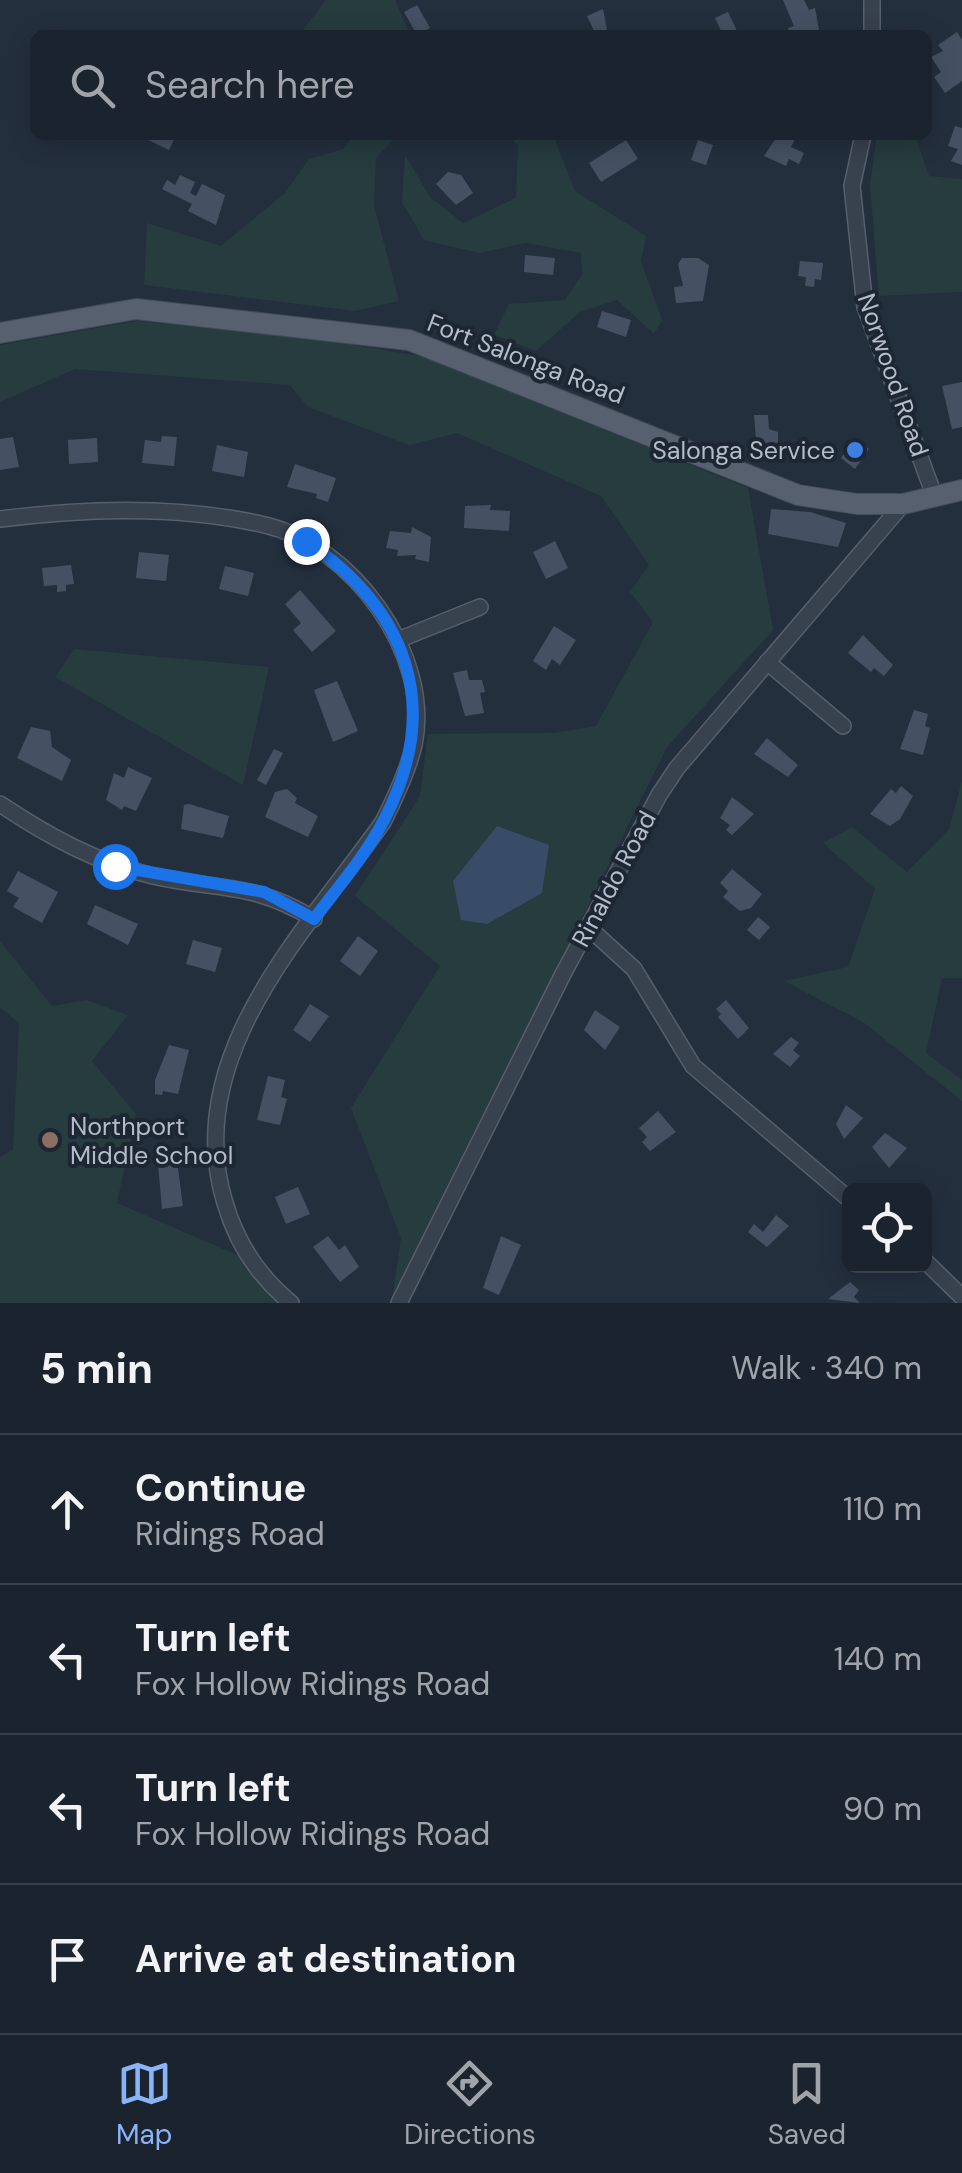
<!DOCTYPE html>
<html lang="en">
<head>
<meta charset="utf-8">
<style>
	:root { --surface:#1b232e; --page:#242b36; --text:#f1f3f6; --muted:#a0a4aa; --line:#39404a; --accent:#8ab4f8 }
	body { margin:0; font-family:"DM Sans",sans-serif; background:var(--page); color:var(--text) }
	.controls { position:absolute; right:30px; bottom:30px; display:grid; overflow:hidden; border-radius:15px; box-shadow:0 5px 25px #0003 }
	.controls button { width:90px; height:90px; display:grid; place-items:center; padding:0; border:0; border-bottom:2px solid var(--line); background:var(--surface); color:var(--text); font:50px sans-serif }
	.stop { position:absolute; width:30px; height:30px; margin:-22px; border:8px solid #1a73e8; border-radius:50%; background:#fff }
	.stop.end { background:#1a73e8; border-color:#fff; box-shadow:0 2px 10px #0008 }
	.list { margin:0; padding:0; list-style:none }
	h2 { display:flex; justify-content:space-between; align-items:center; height:130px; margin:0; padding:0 40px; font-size:42px }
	h2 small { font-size:32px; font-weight:400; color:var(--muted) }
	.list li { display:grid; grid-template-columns:65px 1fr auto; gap:30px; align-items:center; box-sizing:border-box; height:150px; padding:0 40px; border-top:2px solid var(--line) }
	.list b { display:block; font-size:38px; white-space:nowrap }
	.list p { margin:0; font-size:32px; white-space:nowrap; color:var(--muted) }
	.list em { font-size:32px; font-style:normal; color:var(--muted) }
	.icon { flex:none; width:55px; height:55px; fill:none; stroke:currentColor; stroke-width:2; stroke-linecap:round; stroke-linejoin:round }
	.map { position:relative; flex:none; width:962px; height:1303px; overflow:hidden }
	.search { position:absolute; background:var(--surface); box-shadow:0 5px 25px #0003; left:30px; right:30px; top:30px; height:110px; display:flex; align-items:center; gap:25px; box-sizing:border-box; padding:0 35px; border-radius:15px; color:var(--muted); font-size:38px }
	.sheet { height:730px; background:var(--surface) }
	nav { display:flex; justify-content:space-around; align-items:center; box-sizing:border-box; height:140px; border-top:2px solid var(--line); background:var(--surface); font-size:28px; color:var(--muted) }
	nav a { display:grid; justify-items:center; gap:5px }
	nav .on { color:var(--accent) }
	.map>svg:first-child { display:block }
	.green { fill:#263c3f }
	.water { fill:#394c67 }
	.building { fill:#455162 }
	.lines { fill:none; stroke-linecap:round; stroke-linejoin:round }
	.minor-casing { stroke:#565f6c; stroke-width:18 }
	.major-casing { stroke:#414a57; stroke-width:22 }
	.minor { stroke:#38414e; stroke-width:15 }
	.major { stroke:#56606e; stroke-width:20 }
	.route { stroke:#1a73e8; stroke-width:12 }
	.shop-dot { fill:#3f7fe0; stroke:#1d2633; stroke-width:4 }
	.education-dot { fill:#8d6e63; stroke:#1d2633; stroke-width:4 }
	.labels { text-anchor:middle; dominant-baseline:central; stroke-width:8; stroke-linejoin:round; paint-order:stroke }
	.street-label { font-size:25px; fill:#b4bcc9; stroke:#1d2633 }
	.poi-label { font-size:25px; fill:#b4bcc9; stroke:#1d2633; text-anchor:end }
</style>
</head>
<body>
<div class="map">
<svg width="962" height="1303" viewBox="0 0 962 1303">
	<rect width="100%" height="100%" fill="#242f3e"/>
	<path class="green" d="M326 0H395L410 35H299Z
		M354 135H397L376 158 374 205 399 301 355 311 144 285 147 223 221 246 285 193 309 159 343 149Z
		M509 135H553L575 191 646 236 641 261 662 320 654 334 617 300 580 312 536 351 494 335 509 304 565 300 582 274 581 253 526 243 479 253 424 240 402 202 405 155 430 197 463 223 516 198 518 146Z
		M877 135H915L929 176 962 179V292L879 296 870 186Z
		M137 321 319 339 425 357 748 488 773 630 667 747 392 1301 401 1238 351 1108 440 966 355 896 420 796 428 734 555 733 596 726 653 622 630 592 649 565 601 496 457 433 410 445 308 407 290 385 75 369 0 402V345Z
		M74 649 269 667 243 785 55 677Z
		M962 781V978H942L926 1053 962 1080V1101L863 1022 784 981 848 967 875 889 823 843 852 827 907 872 949 829Z
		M0 941 52 1006 86 1000 128 1015 92 1061 136 1114 117 1203 237 1255 277 1303H0V1157L13 1149 19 1023 0 1007Z"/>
	<path class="water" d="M497 826 549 845 542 893 487 924 461 920 453 881Z"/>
	<path class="building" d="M783 0H804L809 10 815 8 820 35H791L788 28 794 26Z
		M417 5 430 28 417 35 404 12Z
		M603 9 607 30 596 35 587 16Z
		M728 12 739 35H723L715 18Z
		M957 32 962 40V81L945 93 934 77 941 72 931 57 943 51 938 45Z
		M955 126 962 128V165L951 161 958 149 948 146Z
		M148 135H176L169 150 146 139Z
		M778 135H797L791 147 804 153 799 164 789 159 786 166 764 156Z
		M626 140 638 159 601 182 589 163Z
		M698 140 713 145 706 165 691 160Z
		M448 172 461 175 473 193 456 205 436 184Z
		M180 175 195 182 190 193 196 196 202 184 225 195 216 225 188 211 192 204 162 189 167 180 175 185Z
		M525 255 555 258 553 275 524 272Z
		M682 258H698L709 265 703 301 676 303 674 287 683 286 678 264Z
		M800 261 823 263 821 280 815 279 814 287 805 286 806 277 798 276Z
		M602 311 631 320 626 337 597 327Z
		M962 382V427L952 429 942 386Z
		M754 415H768L769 429 778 432V444H762V439H756Z
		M162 436 177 437 174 466 142 463 145 440 161 442Z
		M13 437 19 467 0 470V439Z
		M97 438 98 462 69 464 68 440Z
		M855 438 869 449 855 469 841 458Z
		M217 445 248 452 244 477 212 471Z
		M295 464 336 478 328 502 316 498 317 494 287 487Z
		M491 505 490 510 510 511 509 531 464 528 465 506Z
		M771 509 810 512 846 523 838 547 768 534Z
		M412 527 431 537 429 562 415 559 416 555 397 556 398 550 386 548 390 531 411 533Z
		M555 541 568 568 546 579 533 552Z
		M139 552 169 555 166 581 136 578Z
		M71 565 74 584 66 585V591L57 592V585L44 586 42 568Z
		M225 566 254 573 248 596 219 589Z
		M300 590 336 631 312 652 293 630 301 623 285 604Z
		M554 626 576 640 560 665 552 659 546 670 533 661Z
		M863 635 893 665 884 676 874 668 871 672 848 653Z
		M467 670 469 680H482L485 692 480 693 484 713 465 716 453 673Z
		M337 681 358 731 333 742 314 690Z
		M914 710 928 714 925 726 930 728 923 755 900 749Z
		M31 727 50 731 52 747 71 760 62 781 17 758Z
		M767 738 798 765 788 777 754 754Z
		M274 749 283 753 266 785 257 780Z
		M128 767 152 778 136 811 124 806 122 810 106 800 114 773 124 778Z
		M901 786 913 796 900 819 890 826 870 814 891 789 896 793Z
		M287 789 297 798 295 803 318 816 308 837 265 817 275 792Z
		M732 797 754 814 732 835 726 830 730 825 720 818Z
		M189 804 229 816 223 838 181 829 184 805Z
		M732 869 762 894 751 908 740 911 723 897 728 891 720 883Z
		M18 871 58 892 42 923 13 907 19 898 7 891Z
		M95 905 138 924 128 945 87 924Z
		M758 917 770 927 759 940 747 930Z
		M358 936 378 951 360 976 340 961Z
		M193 940 222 948 215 972 186 964Z
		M726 1000 749 1028 738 1039 718 1017 721 1014 716 1009Z
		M310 1004 329 1016 310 1042 293 1030Z
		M595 1010 620 1027 605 1050 584 1030Z
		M791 1037 799 1043 793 1050 800 1056 790 1067 773 1054Z
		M169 1045 189 1050 178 1094 163 1091 162 1095 155 1094V1080Z
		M268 1076 285 1080 281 1097 287 1099 280 1125 257 1120Z
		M846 1105 863 1118 844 1139 836 1124Z
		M658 1111 676 1132 650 1151 642 1142 647 1137 639 1128Z
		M885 1133 907 1148 889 1168 872 1147Z
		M177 1161 183 1206 162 1209 158 1164Z
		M298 1187 310 1214 286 1224 275 1197Z
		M776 1215 789 1226 767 1247 748 1232 754 1224 763 1232Z
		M328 1236 339 1250 345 1245 359 1267 340 1282 313 1247Z
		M501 1236 521 1245 499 1295 483 1288Z
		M850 1282 859 1290 854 1297 860 1303 828 1299Z"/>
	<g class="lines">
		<g class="minor-casing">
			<path id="minor" d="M872 0V35
				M863 135 852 186 865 307 934 495
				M0 519C86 508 180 505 265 525 351 545 433 654 414 745 408 771 395 798 383 822 305 932 180 1057 225 1203 237 1244 258 1276 291 1303
				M398 640 480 607
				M767 662 843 726
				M0 804C48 836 97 863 153 876 219 891 251 881 314 919
				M588 927 634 969 693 1066 850 1200
				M924 1260 962 1297
				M399 1303 562 976 659 795 677 768 903 504"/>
		</g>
		<g class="major-casing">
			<path id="major" d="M0 333 136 309 409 340 798 495 857 504H903L962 490"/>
		</g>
		<use href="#minor" class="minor"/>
		<use href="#major" class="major"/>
	</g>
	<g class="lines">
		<path class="route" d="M115 866 264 892 314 919C338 887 367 854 385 818 443 705 407 610 306 541"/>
	</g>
	<circle class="shop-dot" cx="855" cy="450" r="10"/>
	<circle class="education-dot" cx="50" cy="1140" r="10"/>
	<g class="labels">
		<g class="street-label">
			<text transform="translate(526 359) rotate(21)">Fort Salonga Road</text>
			<text transform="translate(893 375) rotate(71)">Norwood Road</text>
			<text transform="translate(614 879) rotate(-62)">Rinaldo Road</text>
		</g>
		<g class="poi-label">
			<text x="835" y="450">Salonga Service</text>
			<text x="70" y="1126" text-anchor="start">Northport<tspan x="70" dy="29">Middle School</tspan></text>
		</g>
	</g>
</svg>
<div class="controls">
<button><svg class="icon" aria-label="locate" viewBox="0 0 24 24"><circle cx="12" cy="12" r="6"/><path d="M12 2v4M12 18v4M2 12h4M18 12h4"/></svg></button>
</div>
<div class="stop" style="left:115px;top:866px"></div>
<div class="stop end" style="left:306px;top:541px"></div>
<div class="search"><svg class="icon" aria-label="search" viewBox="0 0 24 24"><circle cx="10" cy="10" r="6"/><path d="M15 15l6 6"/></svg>Search here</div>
</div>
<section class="sheet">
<h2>5 min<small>Walk · 340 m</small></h2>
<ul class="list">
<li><svg class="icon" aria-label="ahead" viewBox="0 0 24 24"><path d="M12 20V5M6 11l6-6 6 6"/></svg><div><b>Continue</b><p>Ridings Road</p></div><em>110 m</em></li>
<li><svg class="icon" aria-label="left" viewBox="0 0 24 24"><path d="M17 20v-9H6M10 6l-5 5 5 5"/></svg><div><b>Turn left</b><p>Fox Hollow Ridings Road</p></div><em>140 m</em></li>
<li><svg class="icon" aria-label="left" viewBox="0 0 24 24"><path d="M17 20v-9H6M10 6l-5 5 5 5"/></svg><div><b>Turn left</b><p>Fox Hollow Ridings Road</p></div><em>90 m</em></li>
<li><svg class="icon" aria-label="arrive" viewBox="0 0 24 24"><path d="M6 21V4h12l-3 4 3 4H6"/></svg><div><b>Arrive at destination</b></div></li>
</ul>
</section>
<nav>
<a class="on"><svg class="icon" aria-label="map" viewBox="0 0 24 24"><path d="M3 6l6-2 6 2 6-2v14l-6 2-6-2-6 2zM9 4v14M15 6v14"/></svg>Map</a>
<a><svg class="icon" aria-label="directions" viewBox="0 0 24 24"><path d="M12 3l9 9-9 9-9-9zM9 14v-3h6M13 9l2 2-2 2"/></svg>Directions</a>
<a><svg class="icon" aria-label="saved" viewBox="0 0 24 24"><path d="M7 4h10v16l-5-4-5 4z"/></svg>Saved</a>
</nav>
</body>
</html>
